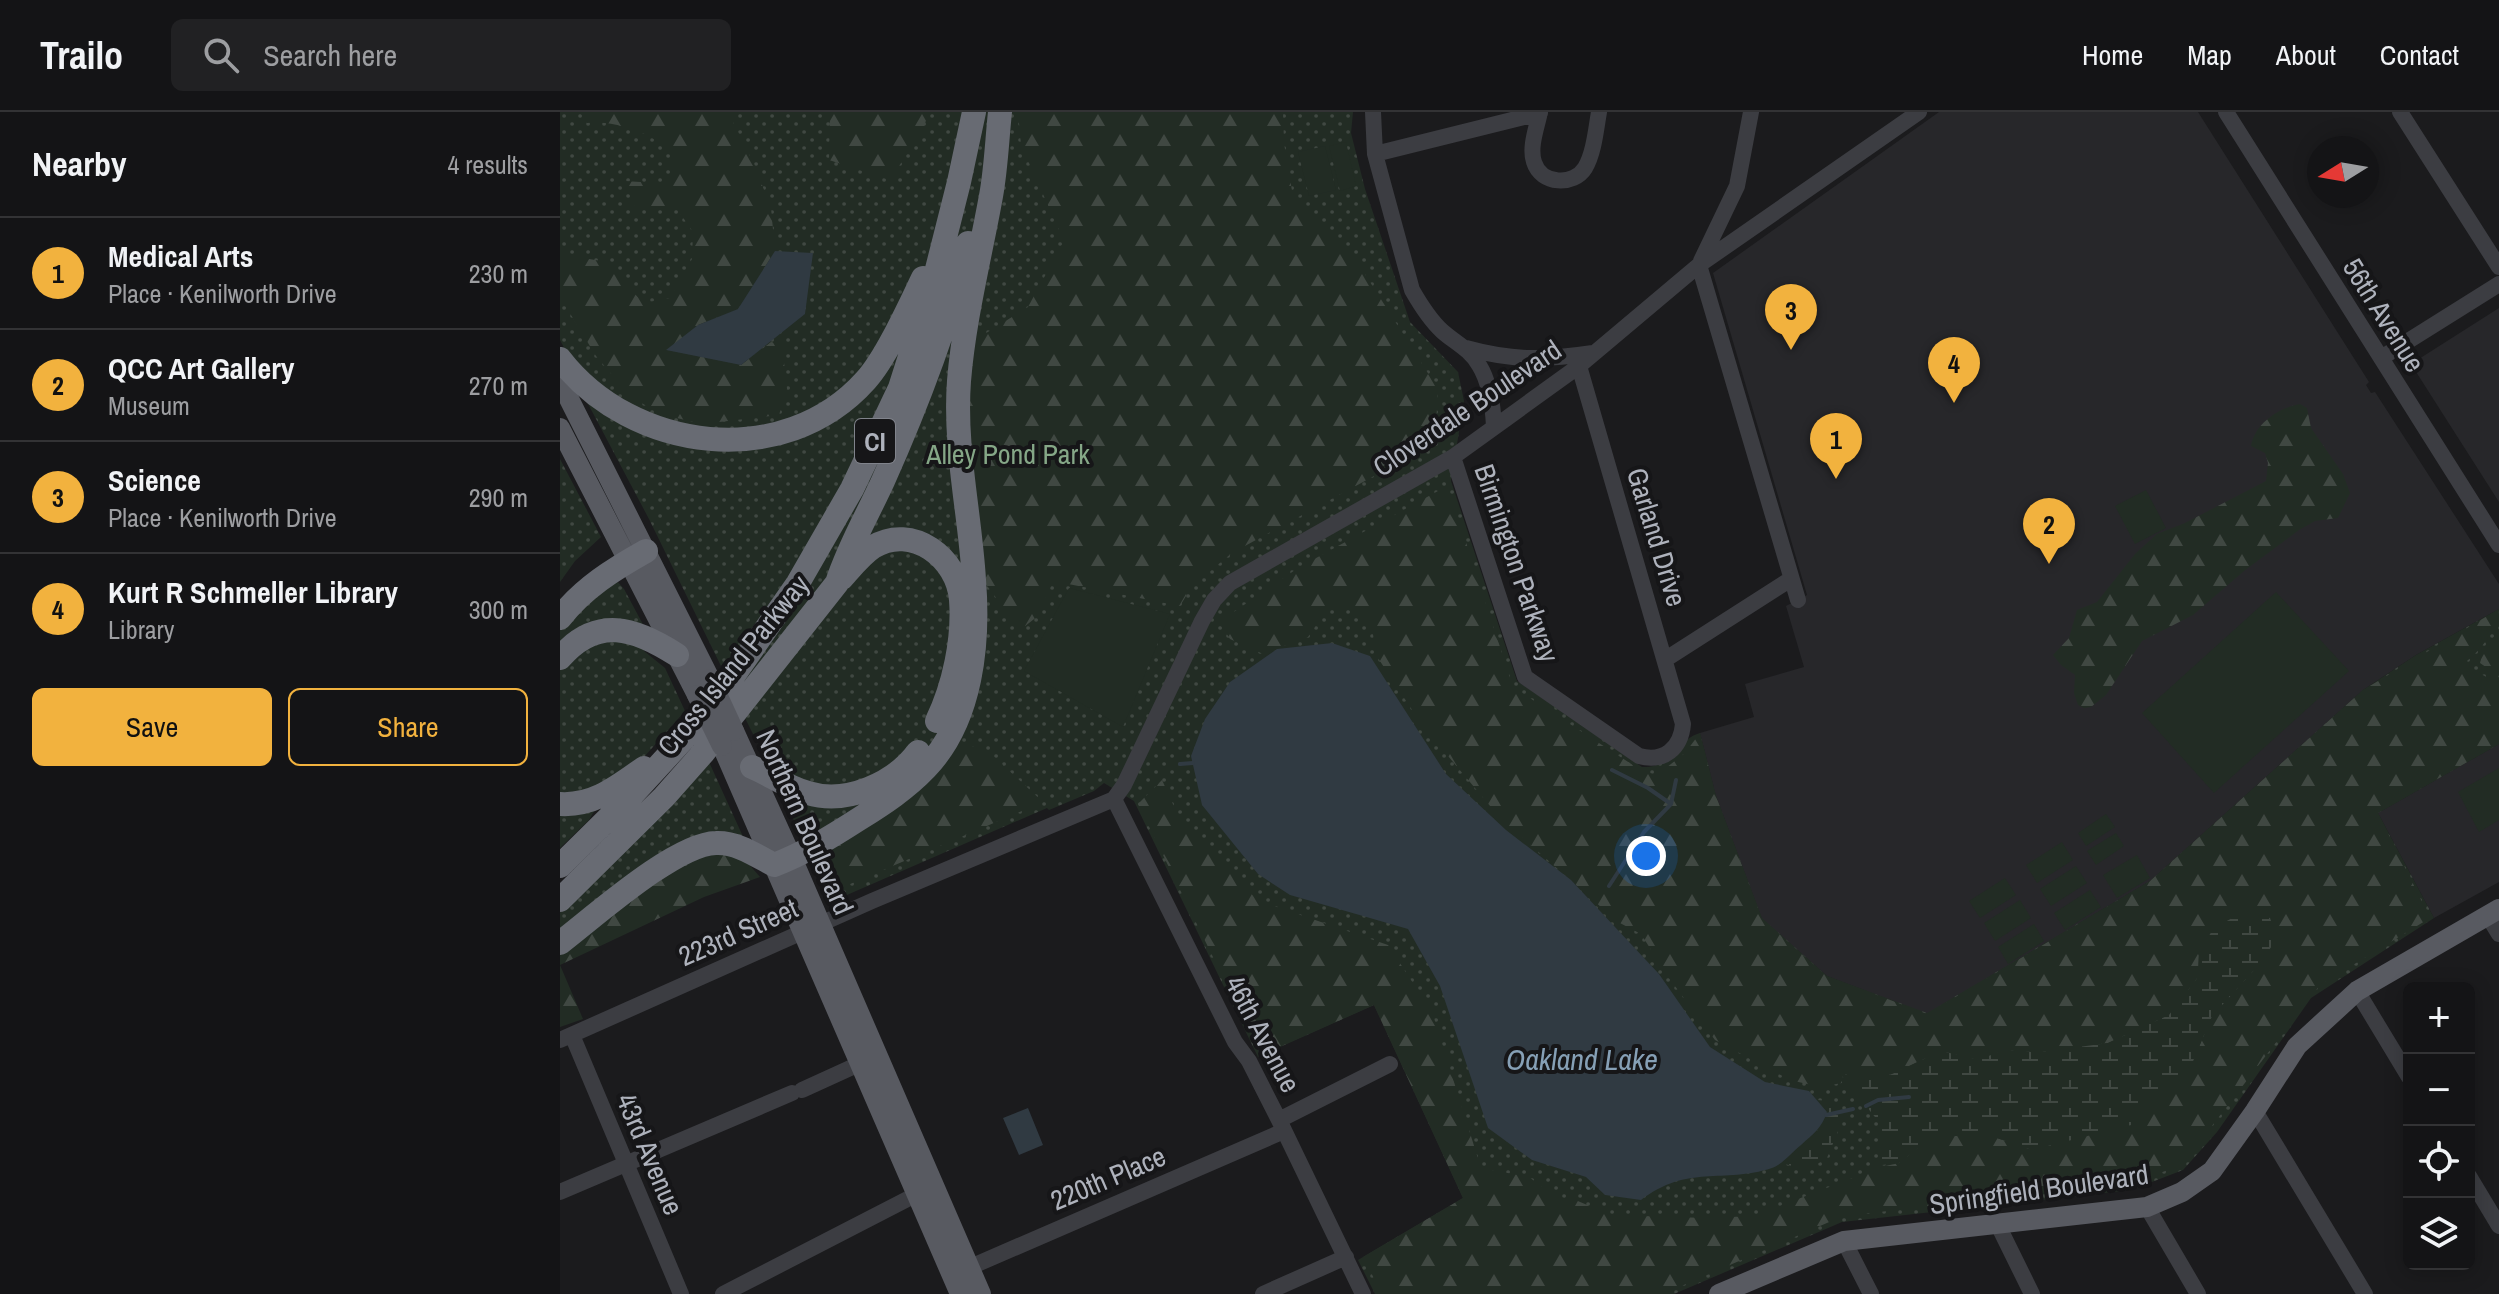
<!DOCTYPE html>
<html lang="en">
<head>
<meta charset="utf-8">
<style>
	:root { --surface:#141416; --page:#212123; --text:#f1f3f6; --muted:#9d9ea1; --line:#333335; --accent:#f2b23e }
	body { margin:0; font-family:"Archivo Narrow",sans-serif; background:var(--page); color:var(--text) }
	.controls { position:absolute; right:24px; bottom:24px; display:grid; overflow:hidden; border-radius:12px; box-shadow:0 4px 20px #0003 }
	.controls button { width:72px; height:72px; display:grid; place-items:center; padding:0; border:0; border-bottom:2px solid var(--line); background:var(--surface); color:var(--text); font:40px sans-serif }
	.compass { position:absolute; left:1747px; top:24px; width:72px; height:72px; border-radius:50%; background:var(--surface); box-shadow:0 4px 20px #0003; rotate:259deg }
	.you { position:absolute; left:1086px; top:744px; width:28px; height:28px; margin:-20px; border:6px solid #fff; border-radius:50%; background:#1a73e8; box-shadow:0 0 0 12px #1a73e833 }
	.badge { display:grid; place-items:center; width:52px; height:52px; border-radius:50%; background:var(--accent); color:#111; font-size:26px; font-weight:700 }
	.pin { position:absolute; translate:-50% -66px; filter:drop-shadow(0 2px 4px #0008) }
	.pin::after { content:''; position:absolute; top:42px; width:28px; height:24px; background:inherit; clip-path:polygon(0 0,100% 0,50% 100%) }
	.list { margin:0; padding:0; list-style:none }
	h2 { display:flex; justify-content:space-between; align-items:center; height:104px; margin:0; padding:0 32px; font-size:34px }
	h2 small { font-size:26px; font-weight:400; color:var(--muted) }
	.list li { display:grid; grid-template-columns:52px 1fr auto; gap:24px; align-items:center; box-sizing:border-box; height:112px; padding:0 32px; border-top:2px solid var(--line) }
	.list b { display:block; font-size:30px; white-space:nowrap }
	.list p { margin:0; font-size:26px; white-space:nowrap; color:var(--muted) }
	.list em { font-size:26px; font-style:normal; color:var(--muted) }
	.actions { display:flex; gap:16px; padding:24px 32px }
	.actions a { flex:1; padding:18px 0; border:2px solid var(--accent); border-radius:12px; text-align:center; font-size:28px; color:var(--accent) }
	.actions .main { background:var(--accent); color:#111 }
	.icon { flex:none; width:44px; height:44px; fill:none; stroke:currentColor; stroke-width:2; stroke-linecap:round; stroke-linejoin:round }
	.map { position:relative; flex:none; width:1939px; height:1182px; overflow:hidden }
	header { display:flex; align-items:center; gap:48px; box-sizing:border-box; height:112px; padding:0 40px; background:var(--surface); border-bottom:2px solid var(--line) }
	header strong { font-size:38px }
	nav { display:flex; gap:44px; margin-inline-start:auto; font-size:28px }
	.search { width:560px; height:72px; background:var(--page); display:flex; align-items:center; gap:20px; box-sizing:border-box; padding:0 28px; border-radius:12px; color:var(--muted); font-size:30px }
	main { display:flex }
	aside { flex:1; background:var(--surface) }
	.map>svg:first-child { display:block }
	.built { fill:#27272a }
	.grass { fill:url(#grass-dots) }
	.forest { fill:url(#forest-firs) }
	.wetland { fill:url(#wetland-marsh) }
	.garden { fill:#222c24 }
	.water { fill:#303a42 }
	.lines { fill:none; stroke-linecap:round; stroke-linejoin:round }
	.stream { stroke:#303a42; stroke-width:4 }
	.minor { stroke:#3c3d42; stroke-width:16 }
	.major { stroke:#585a61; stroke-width:20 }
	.highway { stroke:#686b73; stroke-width:24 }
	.major-bridge { stroke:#585a61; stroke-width:20 }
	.labels { text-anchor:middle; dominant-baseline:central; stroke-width:8; stroke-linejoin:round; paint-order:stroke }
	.shield { fill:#161618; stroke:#80838b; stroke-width:2 }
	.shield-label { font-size:26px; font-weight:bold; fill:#aeb2bc }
	.street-label { font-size:28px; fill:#aeb2bc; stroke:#161618 }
	.park-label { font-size:28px; fill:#85a787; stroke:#161618 }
	.water-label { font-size:30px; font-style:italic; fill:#86a0b6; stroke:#161618 }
</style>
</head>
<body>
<header>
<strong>Trailo</strong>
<div class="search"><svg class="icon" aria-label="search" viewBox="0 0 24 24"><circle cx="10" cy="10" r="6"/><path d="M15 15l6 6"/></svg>Search here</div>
<nav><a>Home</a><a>Map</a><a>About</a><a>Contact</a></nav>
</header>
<main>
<aside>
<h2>Nearby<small>4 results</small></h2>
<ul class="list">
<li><span class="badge">1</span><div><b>Medical Arts</b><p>Place · Kenilworth Drive</p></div><em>230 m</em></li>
<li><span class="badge">2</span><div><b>QCC Art Gallery</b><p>Museum</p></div><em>270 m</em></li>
<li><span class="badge">3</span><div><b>Science</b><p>Place · Kenilworth Drive</p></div><em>290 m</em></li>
<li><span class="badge">4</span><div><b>Kurt R Schmeller Library</b><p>Library</p></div><em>300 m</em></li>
</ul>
<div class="actions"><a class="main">Save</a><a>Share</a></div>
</aside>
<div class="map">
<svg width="1939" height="1182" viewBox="0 0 1939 1182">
	<defs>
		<pattern id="grass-dots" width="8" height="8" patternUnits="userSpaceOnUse" patternTransform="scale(2)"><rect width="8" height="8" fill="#222c24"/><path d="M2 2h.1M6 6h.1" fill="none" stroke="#404842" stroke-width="1.8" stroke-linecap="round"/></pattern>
		<pattern id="forest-firs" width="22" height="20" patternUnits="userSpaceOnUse" patternTransform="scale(2)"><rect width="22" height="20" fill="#222c24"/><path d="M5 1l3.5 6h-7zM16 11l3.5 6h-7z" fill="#404842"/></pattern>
		<pattern id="wetland-marsh" width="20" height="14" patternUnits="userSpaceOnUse" patternTransform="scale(2)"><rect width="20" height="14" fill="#222c24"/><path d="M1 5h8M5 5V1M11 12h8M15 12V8" fill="none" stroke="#404842"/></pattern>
	</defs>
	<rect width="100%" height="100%" fill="#1b1b1d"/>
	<path class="built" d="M1379 0H1638L1809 270 1806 273 1811 281 1815 280 1939 472V497L1856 543 1803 578 1590 769 1367 902 1267 864 1202 807 1156 684 1140 621 1194 605 1185 572 1244 555 1226 494 1247 483 1153 161Z
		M1939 196V390L1851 252Z
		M1939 632V770L1874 806 1818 701Z"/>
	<path class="grass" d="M0 0H793L791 21 805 77 850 210 898 260 904 289 891 369 957 569 1082 655C1113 656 1116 628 1140 621L1156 684 1202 806 1267 864 1367 901 1590 769 1803 578 1856 543 1939 497V632L1818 701 1874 806 1751 886 1657 1020 1623 1058 1571 1078 1282 1110 1114 1182H815L798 1148 903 1086 814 893 698 945 574 689 544 671 534 679 489 698 487 696 273 789 247 730H245L216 674 223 676 211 648 203 642 185 606 187 594 166 547 161 554 89 407 26 288 35 294 0 228Z
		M0 347 41 425 15 449 0 470Z
		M56 468 64 477 87 520 0 535V517Z
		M34 527 85 532 84 539 105 556 125 599 76 654 38 680 0 685V555Z
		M149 650 185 729 0 821V800L21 782Z
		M37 694 29 708 0 736V698Z"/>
	<path class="forest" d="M20 0H168L194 52 211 96 215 139 178 197 138 213 181 253 211 230 222 232 227 277 219 303 142 312 100 302 70 284 36 244 0 185V142L41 149 84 191 110 186 132 147 133 120 115 94 76 98 64 69 113 72 112 39C90 21 56 8 27 11Z
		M270 0H369L363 17 330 68 269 48Z
		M458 0H723L724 31 733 85 803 159 878 277 875 331 672 441 632 474 620 494 493 469 478 504 460 518 425 471 408 331 411 251 415 228 468 195 504 129 461 33Z
		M1740 292 1747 296 1751 316 1783 362 1790 381 1778 406 1755 409 1739 418 1684 459 1633 503 1582 529 1546 583 1531 595 1524 596 1518 593 1514 581 1515 563 1501 553 1493 543 1509 526 1517 498 1537 490 1575 442 1597 422 1625 411 1706 369 1708 351 1705 341 1691 334C1695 312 1718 296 1740 292Z
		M878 379 890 381 953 575 1082 659 1097 663 1125 641 1140 621 1156 684 1202 807 1267 864 1367 902 1590 769 1803 578 1939 497C1939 515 1921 538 1907 549L1912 557 1939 572V632L1818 701 1870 806 1760 873 1622 1053 1569 1072 1283 1104 1103 1182H822L803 1145 903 1086 814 893 701 943 578 692 602 668 617 701 697 788 828 833 872 900 921 1056 969 1065 996 1085 1013 1087 1051 1103 1146 1106 1194 1104 1321 1055 1339 1051 1373 1024H1431L1472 1038 1631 954 1652 904 1696 856 1639 839 1638 865 1609 903 1548 931 1482 940 1444 938 1420 948 1381 939 1330 963H1282V971L1260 975 1230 968 1155 928 1109 866 1081 822 1058 810 941 707 862 613 816 543 813 522 790 495 767 497 748 525 703 542 670 527 659 510 738 456Z
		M1939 517V564L1920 551 1922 543Z
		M393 626 431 642 483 690 276 778 259 753 265 741Z
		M164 738 186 749 200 765 144 785 0 853 23 907 0 915V836L141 741Z"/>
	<path class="wetland" d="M1685 799 1710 806 1717 827 1696 856 1652 904 1631 954 1571 1013 1472 1038 1431 1024H1374L1339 1051 1322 1053 1319 1010 1281 963H1330L1381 939 1420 948 1442 938 1482 940 1548 931 1609 903 1638 865 1639 839 1654 816Z
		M1257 988 1269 989 1285 1002 1267 1046 1247 1058 1221 1051 1263 1014 1267 1000Z"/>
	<path class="garden" d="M786 30 796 74 780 79 769 34Z
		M765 34 776 78 749 84 738 40Z
		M1586 378 1606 416 1575 432 1555 394Z
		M509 476 610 502 563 615 464 559Z
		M1716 480 1789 559 1654 681 1582 601Z
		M1939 656V708L1919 720 1898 680Z
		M1546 702 1555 715 1526 734 1518 721Z
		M1556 721 1564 734 1536 753 1527 739Z
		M1502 730 1513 748 1477 771 1466 753Z
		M1577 743 1590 766 1557 786 1543 763Z
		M1516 754 1527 771 1491 794 1480 777Z
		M1445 766 1456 783 1420 806 1409 789Z
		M1530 778 1541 795 1505 818 1494 801Z
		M1460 788 1471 806 1435 829 1424 811Z
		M1474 812 1484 829 1448 852 1438 835Z"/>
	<path class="water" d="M215 139 253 141 245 202 181 253 106 238 138 213 178 197Z
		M772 531 810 544 886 662 946 718 1011 768 1099 862 1150 935 1205 970 1249 979 1267 1000C1262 1016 1253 1022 1241 1033 1232 1040 1222 1053 1212 1056 1163 1072 1128 1052 1081 1088L1045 1083 1026 1065 972 1048 928 1016 880 874 848 817 730 783 698 762 642 693 631 644 645 607 670 570 717 537Z
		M468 996 483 1033 459 1043 443 1006Z"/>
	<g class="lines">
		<path class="stream" d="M620 652 633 651
			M1111 692 1116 668
			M1049 774 1084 720 1111 692 1088 676 1052 658
			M1306 994 1318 988 1349 985
			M1266 1003 1293 997"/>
		<path class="minor" d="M813 0 815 42 852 178C860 192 869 207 882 219 894 230 910 237 919 253 929 269 933 295 934 314
			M980 0C977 15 969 35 974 50 981 73 1014 74 1025 56 1034 41 1036 17 1039 0
			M1666 0 1939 433
			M1840 0 1939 155
			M815 42 980 1
			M1141 149 1177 74 1191 0
			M1139 153 1238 488
			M906 236C953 249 986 248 1033 241
			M1821 246 1939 172
			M893 345 965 565 1079 644C1104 651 1121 636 1123 612L1019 254
			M1106 547 1231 467
			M554 687 564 673 642 509 654 488 670 471 893 345 1019 254 1139 153 1359 0
			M554 687 675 930 689 949 719 1008 803 1182
			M1928 804 1939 822
			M1797 879 1849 965
			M12 923 121 1182
			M0 928 312 789 554 687
			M242 978 310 947
			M1695 999 1805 1182
			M719 1008 830 952
			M1909 1064 1939 1114
			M0 1080 232 981
			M1587 1095 1638 1182
			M1438 1113 1472 1182
			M1284 1129 1311 1182
			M401 1159 724 1019
			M163 1182 365 1078
			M703 1182 786 1145"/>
		<path class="major" d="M0 269 150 567
			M0 316 137 583
			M174 619 232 746 421 1182
			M162 634 400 1182
			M1159 1182 1284 1129 1587 1095 1622 1080 1652 1059 1695 999 1737 934 1797 879 1939 797"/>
		<path class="highway" d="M0 247C72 340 224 360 306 268 326 246 350 193 363 166
			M282 466C291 456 301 443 313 435 352 411 398 446 401 488 404 527 394 574 377 609
			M0 506C23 476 54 457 86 439
			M0 546C37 503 75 516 117 543
			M192 655C211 663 228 676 248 681 287 693 335 671 358 640
			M0 692C34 694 57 675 84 656
			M0 754 72 683 127 623 174 563 238 471 292 377 340 276 374 169 399 70 414 0
			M0 788 104 685 143 641 277 471C289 434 307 404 323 369 357 293 388 212 408 131
			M0 831C34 805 115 732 156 731 177 730 197 744 214 753 245 741 271 725 299 707 323 692 346 677 366 656 412 608 419 531 414 468 410 401 394 336 399 269 404 207 420 145 431 84 436 57 437 28 440 0"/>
		<path class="major-bridge" d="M150 567 174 619
			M137 583 162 634"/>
	</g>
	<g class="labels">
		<rect class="shield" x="295" y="307" width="40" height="44" rx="6"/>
		<g class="shield-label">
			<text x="315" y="329">CI</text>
		</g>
		<g class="street-label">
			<text transform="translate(1824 203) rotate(58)">56th Avenue</text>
			<text transform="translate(907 296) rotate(-34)">Cloverdale Boulevard</text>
			<text transform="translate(1097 425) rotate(73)">Garland Drive</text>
			<text transform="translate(957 451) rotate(71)">Birmington Parkway</text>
			<text transform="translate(173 553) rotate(-51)">Cross Island Parkway</text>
			<text transform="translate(245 710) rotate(66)">Northern Boulevard</text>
			<text transform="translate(178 820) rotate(-24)">223rd Street</text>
			<text transform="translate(703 922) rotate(62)">46th Avenue</text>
			<text transform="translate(90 1042) rotate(67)">43rd Avenue</text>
			<text transform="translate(548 1066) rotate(-23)">220th Place</text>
			<text transform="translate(1479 1077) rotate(-8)">Springfield Boulevard</text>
		</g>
		<g class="park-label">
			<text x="448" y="342">Alley Pond Park</text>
		</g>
		<g class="water-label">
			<text x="1022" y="947">Oakland Lake</text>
		</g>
	</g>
</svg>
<div class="controls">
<button>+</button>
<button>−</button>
<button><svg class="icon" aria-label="locate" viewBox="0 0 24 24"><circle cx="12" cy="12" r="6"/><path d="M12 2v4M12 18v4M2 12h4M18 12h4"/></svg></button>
<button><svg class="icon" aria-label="layers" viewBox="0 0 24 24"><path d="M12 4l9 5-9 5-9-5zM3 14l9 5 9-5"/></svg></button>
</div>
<svg class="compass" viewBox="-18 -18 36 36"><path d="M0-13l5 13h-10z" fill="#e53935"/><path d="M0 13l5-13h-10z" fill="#9d9ea1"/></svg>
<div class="you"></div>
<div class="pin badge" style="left:1276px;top:367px">1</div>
<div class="pin badge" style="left:1489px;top:452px">2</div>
<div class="pin badge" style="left:1231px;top:238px">3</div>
<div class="pin badge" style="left:1394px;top:291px">4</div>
</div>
</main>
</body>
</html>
